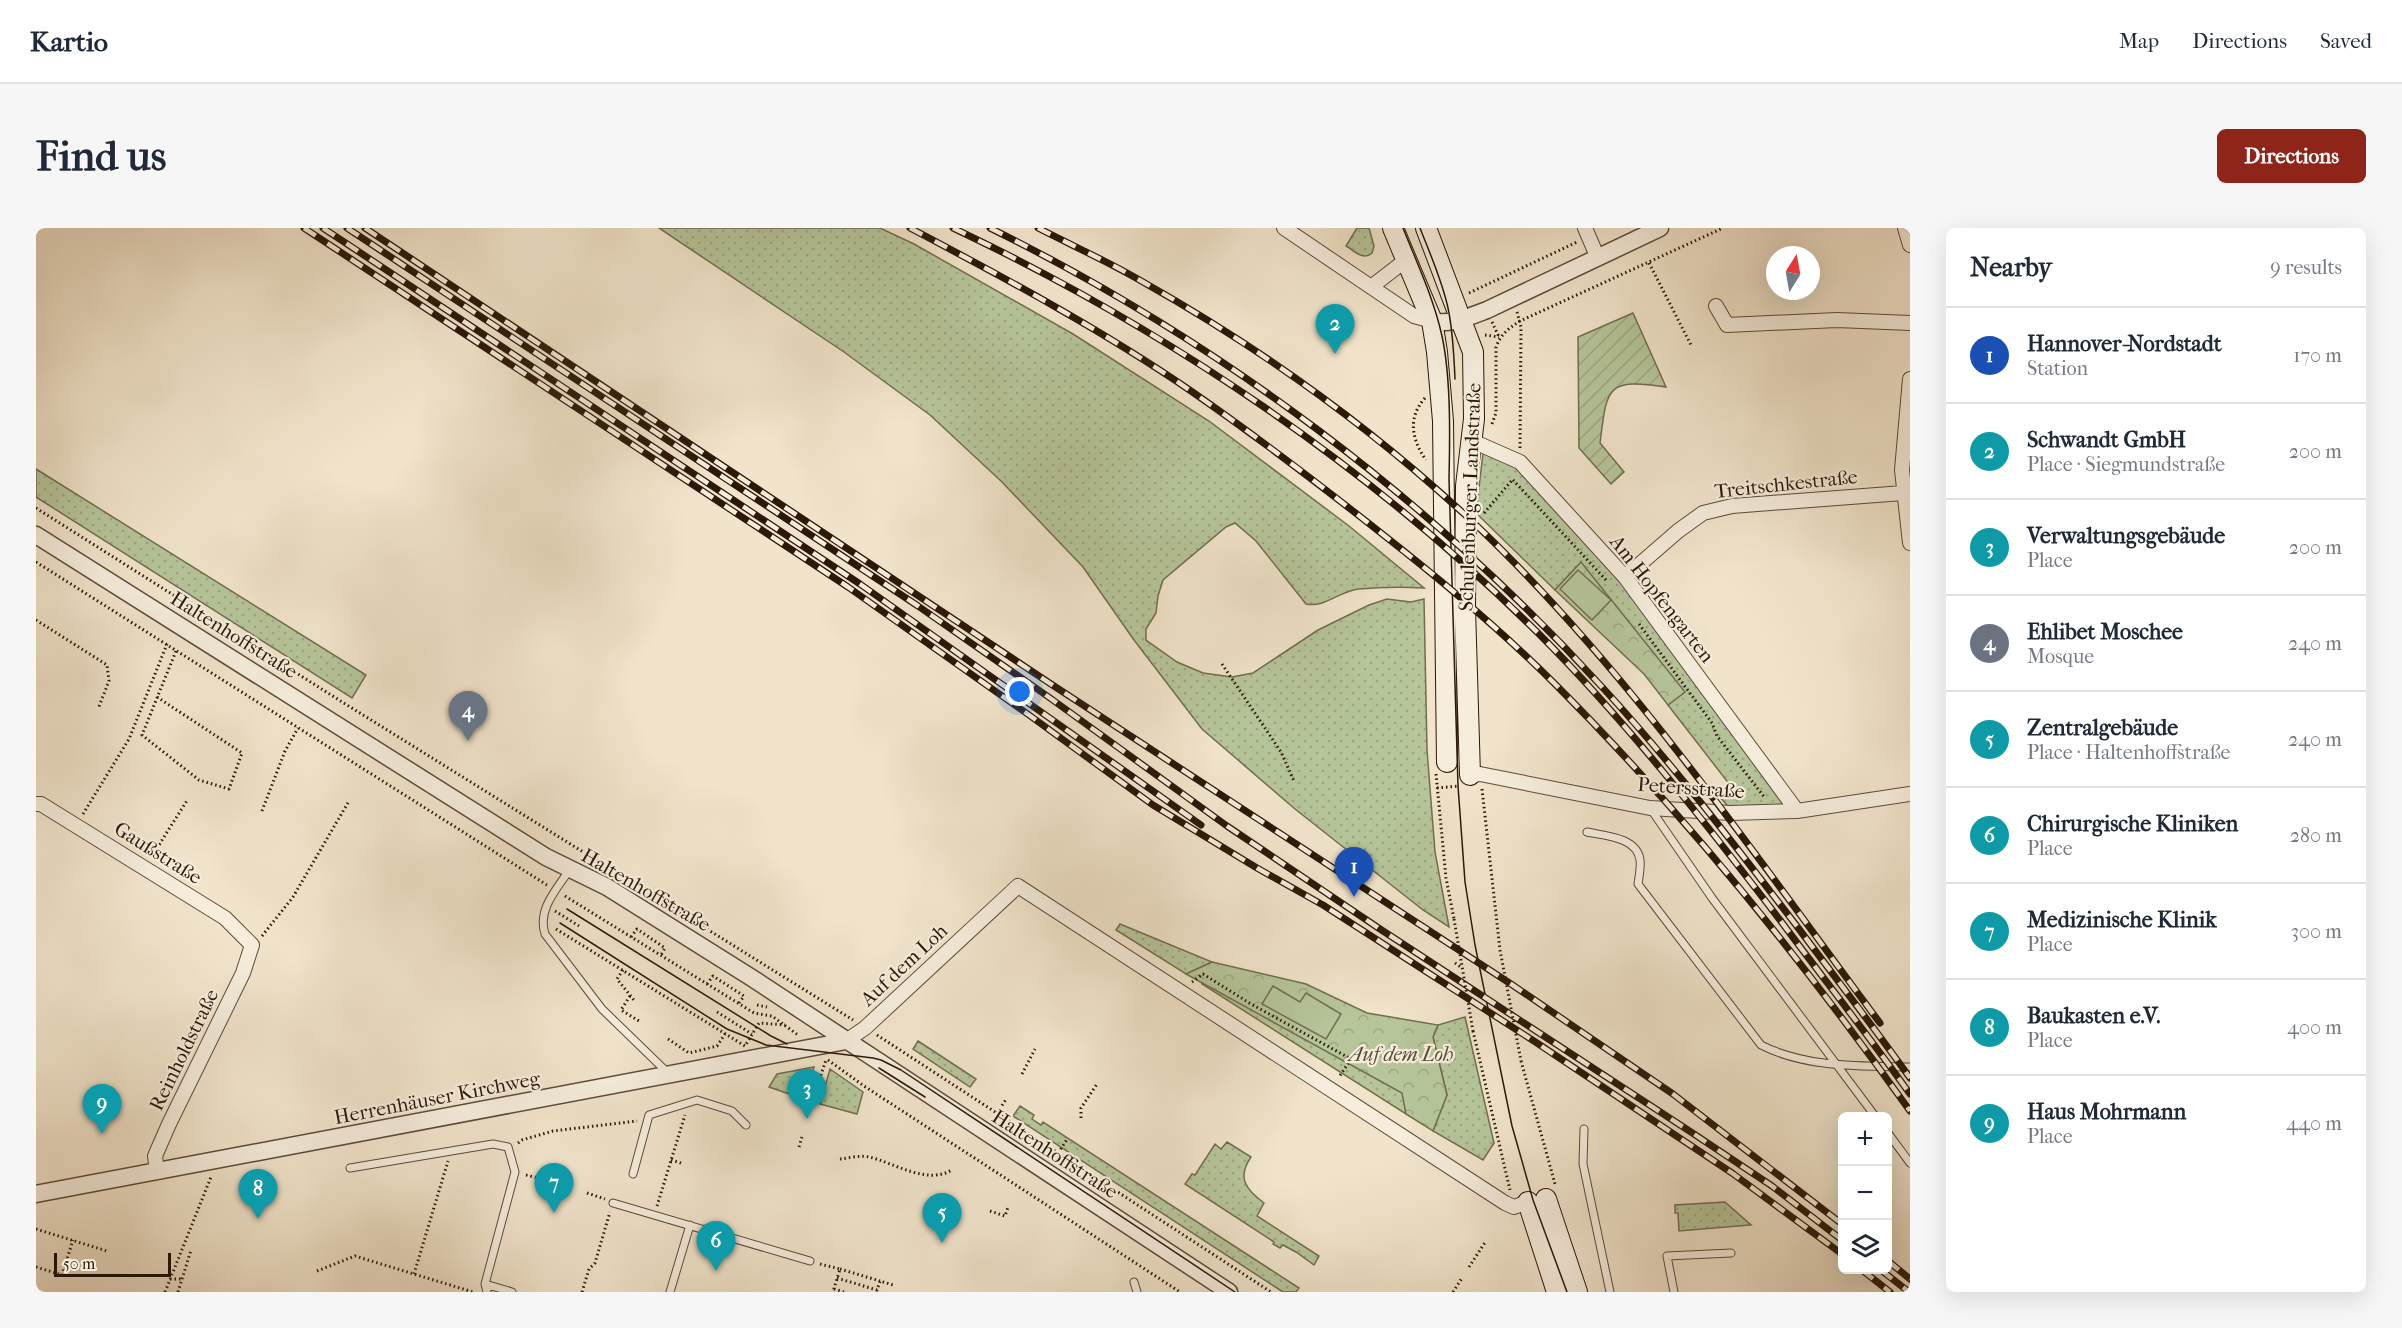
<!DOCTYPE html>
<html lang="en">
<head>
<meta charset="utf-8">
<style>
	:root { --surface:#fff; --page:#f6f6f7; --text:#1f2937; --muted:#747a83; --line:#e0e1e3; --accent:#8f2418 }
	body { margin:0; font-family:"IM FELL French Canon",serif; background:var(--page); color:var(--text) }
	.controls { position:absolute; right:18px; bottom:18px; display:grid; overflow:hidden; border-radius:9px; box-shadow:0 6px 24px #0002 }
	.controls button { width:54px; height:54px; display:grid; place-items:center; padding:0; border:0; border-bottom:2px solid var(--line); background:var(--surface); color:var(--text); font:30px sans-serif }
	.compass { position:absolute; left:1730px; top:18px; width:54px; height:54px; border-radius:50%; background:var(--surface); box-shadow:0 6px 24px #0002; rotate:11deg }
	.scale { position:absolute; left:18px; bottom:15px; width:117px; box-sizing:border-box; padding-left:6px; border:3px solid #2b1807; border-top:0; font-size:16px; line-height:21px; white-space:nowrap; color:#2b1807; -webkit-text-stroke:4px #f6eddd; paint-order:stroke }
	.you { position:absolute; left:984px; top:464px; width:21px; height:21px; margin:-15px; border:4px solid #fff; border-radius:50%; background:#1a73e8; box-shadow:0 0 0 9px #1a73e833 }
	.badge { display:grid; place-items:center; width:39px; height:39px; border-radius:50%; background:var(--accent); color:#fff; font-size:20px; font-weight:700 }
	.pin { position:absolute; translate:-50% -50px; filter:drop-shadow(0 2px 3px #0008) }
	.pin::after { content:''; position:absolute; top:32px; width:21px; height:18px; background:inherit; clip-path:polygon(0 0,100% 0,50% 100%) }
	.list { margin:0; padding:0; list-style:none }
	h2 { display:flex; justify-content:space-between; align-items:center; height:78px; margin:0; padding:0 24px; font-size:26px }
	h2 small { font-size:20px; font-weight:400; color:var(--muted) }
	.list li { display:grid; grid-template-columns:39px 1fr auto; gap:18px; align-items:center; box-sizing:border-box; height:96px; padding:0 24px; border-top:2px solid var(--line) }
	.list b { display:block; font-size:22px; white-space:nowrap }
	.list p { margin:0; font-size:20px; white-space:nowrap; color:var(--muted) }
	.list em { font-size:20px; font-style:normal; color:var(--muted) }
	.icon { flex:none; width:33px; height:33px; fill:none; stroke:currentColor; stroke-width:2; stroke-linecap:round; stroke-linejoin:round }
	.map { position:relative; flex:none; width:1874px; height:1064px; overflow:hidden; border-radius:9px }
	header { display:flex; align-items:center; gap:36px; box-sizing:border-box; height:84px; padding:0 30px; background:var(--surface); border-bottom:2px solid var(--line) }
	header strong { font-size:28px }
	nav { display:flex; gap:33px; margin-inline-start:auto; font-size:21px }
	.intro { display:flex; align-items:center; justify-content:space-between; box-sizing:border-box; height:144px; padding:0 36px }
	h1 { margin:0; font-size:42px }
	.button { padding:15px 27px; border-radius:9px; background:var(--accent); color:#fff; font-size:21px; font-weight:700 }
	main { display:flex; gap:36px; padding:0 36px }
	aside { flex:1; background:var(--surface); border-radius:9px; box-shadow:0 6px 24px #0002 }
	.map>svg:first-child { display:block }
	.grass { fill:url(#grass-dots); stroke:#706e50; stroke-width:1.5 }
	.forest { fill:url(#forest-crowns); stroke:#706e50; stroke-width:1.5 }
	.garden { fill:url(#garden-furrows); stroke:#706e50; stroke-width:1.5 }
	.pitch { fill:#b6c59a; stroke:#706e50; stroke-width:1.5 }
	.lines { fill:none; stroke-linecap:round; stroke-linejoin:round }
	.service-casing { stroke:#5c4b38; stroke-width:9 }
	.minor-casing { stroke:#5c4b38; stroke-width:16 }
	.tertiary-casing { stroke:#5c4b38; stroke-width:19 }
	.secondary-casing { stroke:#2b1807; stroke-width:22 }
	.path { stroke:#2b1807; stroke-width:3; stroke-dasharray:1.5 3; stroke-linecap:butt }
	.service { stroke:#f6eddd; stroke-width:7 }
	.minor { stroke:#f6eddd; stroke-width:14 }
	.tertiary { stroke:#f6eddd; stroke-width:16 }
	.secondary { stroke:#f6eddd; stroke-width:20 }
	.tram { stroke:#2b1807; stroke-width:1.5 }
	.rail-casing { stroke:#2b1807; stroke-width:7 }
	.rail { stroke:#f6eddd; stroke-width:4.5; stroke-dasharray:14; stroke-linecap:butt }
	.path-bridge { stroke:#2b1807; stroke-width:3; stroke-dasharray:1.5 3; stroke-linecap:butt }
	.labels { text-anchor:middle; dominant-baseline:central; stroke-width:4.5; stroke-linejoin:round; paint-order:stroke }
	.street-label { font-size:20px; fill:#2b1807; stroke:#f6eddd }
	.park-label { font-size:20px; font-style:italic; fill:#554c33; stroke:#f6eddd }
</style>
</head>
<body>
<header>
<strong>Kartio</strong>
<nav><a>Map</a><a>Directions</a><a>Saved</a></nav>
</header>
<div class="intro"><h1>Find us</h1><a class="button">Directions</a></div>
<main>
<div class="map">
<svg width="1874" height="1064" viewBox="0 0 1874 1064">
	<defs>
		<pattern id="grass-dots" width="8" height="8" patternUnits="userSpaceOnUse" patternTransform="scale(1.5)"><rect width="8" height="8" fill="#b6c59a"/><path d="M2 2h.1M6 6h.1" fill="none" stroke="#9da883" stroke-width="1.8" stroke-linecap="round"/></pattern>
		<pattern id="forest-crowns" width="20" height="18" patternUnits="userSpaceOnUse" patternTransform="scale(1.5)"><rect width="20" height="18" fill="#b6c59a"/><path d="M2 6a3 3 0 1 1 6 0M12 15a3 3 0 1 1 6 0" fill="none" stroke="#9da883"/></pattern>
		<pattern id="garden-furrows" width="10" height="10" patternUnits="userSpaceOnUse" patternTransform="scale(1.5)"><rect width="10" height="10" fill="#b6c59a"/><path d="M-1 1l2-2M0 10L10 0M9 11l2-2" fill="none" stroke="#9da883"/></pattern>
	</defs>
	<rect width="100%" height="100%" fill="#f1e4cb"/>
	<filter id="stains"><feTurbulence type="fractalNoise" baseFrequency=".00333" numOctaves="4"/><feColorMatrix values="0 0 0 0 .2 0 0 0 0 .09 0 0 0 0 .02 0 0 0 .5 -.17"/></filter>
	<radialGradient id="worn" r=".72"><stop offset=".6" stop-color="#630" stop-opacity="0"/><stop offset="1" stop-color="#630" stop-opacity=".3"/></radialGradient>
	<path class="grass" d="M623 0H844L878 16 1037 106 1173 193 1313 298 1388 360C1366 359 1345 359 1323 361 1303 363 1289 380 1270 376L1220 313 1199 295 1190 299 1127 352 1122 368 1120 385 1110 401V412L1141 434 1167 445 1196 449 1217 445 1282 402 1333 377 1351 371 1375 374 1388 371 1391 522 1399 624 1413 699 1387 682 1259 581 1166 501 1098 412 1047 339 966 254 894 187 808 124Z
		M1321 0H1333L1338 18 1336 25C1327 33 1319 23 1310 18Z
		M1448 217 1484 234 1589 349 1761 583 1698 585 1681 566 1694 557 1632 477 1648 464 1545 335 1519 362 1440 285Z
		M0 241 330 447 316 470 0 269Z
		M1084 696 1176 734 1150 746 1080 702Z
		M1169 755 1367 865 1370 886 1166 756Z
		M1429 789 1458 915 1447 932 1397 903 1411 867 1397 809 1402 797Z
		M882 813 940 851 934 859 877 821Z
		M778 839 768 871 733 859 741 846Z
		M794 841 827 864 821 886 784 876Z
		M984 878 998 887 996 891 1005 897 1007 894 1263 1060 1260 1064H1247L977 888Z
		M1191 914 1215 929C1201 949 1209 961 1228 975L1221 988 1283 1028 1278 1037 1260 1024 1247 1017 1244 1020 1237 1016 1238 1014 1149 956 1156 946 1159 947 1179 916 1185 921Z
		M1689 974 1715 997 1643 1003 1642 985H1639V977Z"/>
	<path class="forest" d="M1545 334 1649 464 1632 477 1608 446 1519 362Z
		M1176 734 1270 756 1331 785 1402 797 1397 809 1411 867 1397 903 1370 886 1366 865 1150 746Z"/>
	<path class="garden" d="M1597 85 1630 159C1570 150 1571 159 1564 215L1588 244 1575 256 1543 220 1542 109Z"/>
	<path class="pitch" d="M1542 342 1575 372 1556 392 1524 361Z
		M1237 758 1264 774 1270 765 1305 786 1290 811 1226 776Z"/>
	<g class="lines">
		<g class="service-casing">
			<path id="service" d="M1614 580 1676 670 1839 888
				M1551 604C1569 608 1601 609 1604 632 1605 639 1603 649 1602 656L1725 817C1770 840 1825 838 1874 839
				M534 641C521 661 501 681 509 706L566 781 633 846
				M1548 901 1547 936 1574 1064
				M1852 905 1874 935
				M314 940 457 916 472 919 479 944 449 1056 451 1064
				M597 946 613 887 661 872 696 883 710 897
				M577 975 774 1033
				M1098 1054 1101 1064
				M449 1056 476 1064
				M634 1064 654 997
				M1638 1064 1631 1028 1695 1025"/>
		</g>
		<g class="minor-casing">
			<path id="minor" d="M1248 0 1378 88 1396 93
				M1549 0 1561 28
				M1869 0 1874 17
				M1335 59 1370 32
				M1680 78 1691 97 1801 92 1874 95
				M1874 151 1866 242 1874 315
				M1434 212 1484 234 1589 349 1761 583
				M1589 349 1642 303 1667 285 1696 278 1867 265
				M1434 547 1444 546 1614 580 1694 585 1761 583 1874 566
				M0 576H5L189 690 216 717 207 745 133 896 119 928 121 944
				M810 813 829 800 982 658 1469 975 1478 979 1492 974"/>
		</g>
		<g class="tertiary-casing">
			<path id="tertiary" d="M1396 93C1413 98 1435 88 1451 82L1624 0
				M0 307 510 629 571 659 716 750 1193 1064
				M0 966 810 813"/>
		</g>
		<g class="secondary-casing">
			<path id="secondary" d="M1357 0 1396 93 1401 124 1407 193 1411 534
				M1390 0 1437 124 1438 191 1430 258 1429 380 1434 547
				M1510 971 1541 1064
				M1492 974 1521 1064"/>
		</g>
		<path class="path" d="M1613 35 1655 117
			M1433 65 1541 14
			M1481 84 1485 99 1484 221
			M1456 94 1463 109
			M1449 107 1463 109
			M1389 170C1371 190 1376 212 1390 232
			M1456 196 1460 185V119C1465 106 1473 100 1484 93L1687 0
			M1477 252 1570 352
			M0 280 303 472 817 792
			M1448 285 1477 251
			M0 334 511 657
			M0 392 71 437 73 453 62 481
			M1603 396 1676 495 1681 508 1729 570
			M1186 436 1245 524 1258 553
			M121 469 206 525 193 561 163 552 106 507 140 423
			M1400 546 1410 650 1418 691
			M1401 560 1423 558
			M1446 561 1464 722
			M226 583 249 523 262 500
			M47 586 93 511 131 416
			M116 628 152 571
			M529 668 718 785 736 788 762 807
			M519 683 543 698
			M520 701 709 818 723 795 749 797
			M226 708 257 669 313 573
			M595 709 601 701 629 720 625 727
			M1419 735 1426 740
			M587 742 581 751 598 772
			M1156 754 1167 746 1215 776 1315 831 1303 849
			M671 756 677 748 708 768 703 775
			M594 768 585 782 603 793
			M721 777 731 779
			M681 784 716 806
			M1437 803 1474 962
			M841 807 1235 1064
			M632 811 653 825 681 818 689 806
			M792 832 828 858 1144 1064
			M1485 833 1519 956
			M986 846 999 821
			M776 873 790 832
			M961 885 971 870
			M1045 890V880L1061 856
			M482 915 486 912 517 903 601 893
			M763 919 766 909
			M1022 925 1032 910
			M804 931C813 930 823 927 833 929 859 935 890 957 916 942
			M635 932 645 935
			M490 947 506 951
			M551 965 569 971
			M621 978 649 887
			M954 983 969 988 972 979
			M0 1001 71 1023
			M784 1036 804 1041 797 1064
			M0 1039 26 1047 37 1012
			M1433 1039 1450 1013
			M804 1041 844 1053
			M281 1043 319 1028 437 1064
			M378 1046 412 933
			M801 1050 841 1062 844 1053 857 1057
			M134 1051H146
			M798 1061 808 1064
			M129 1064 175 949
			M142 1064 155 1022
			M546 1064 553 1041 559 1035 574 984
			M1417 1064 1426 1050"/>
		<use href="#service" class="service"/>
		<use href="#minor" class="minor"/>
		<use href="#tertiary" class="tertiary"/>
		<use href="#secondary" class="secondary"/>
		<path class="tram" d="M1367 0C1381 35 1398 71 1406 108 1415 150 1414 208 1413 251L1422 558 1429 654 1439 717 1476 898 1497 972 1531 1064
			M1384 0C1394 26 1406 52 1412 80 1417 103 1418 127 1419 151
			M531 681 735 808 751 816
			M524 695 691 801 730 817 837 830 845 832 865 842 1199 1064
			M843 840 889 869"/>
		<g class="rail-casing">
			<path id="rail" d="M268 0 812 359 993 487 1117 577 1221 640 1287 677 1501 815 1696 945 1806 1026
				M287 0 824 356 1165 597
				M311 0 882 378 1014 470 1191 598 1344 701 1658 906 1736 958 1806 1012
				M329 0 1021 460 1475 756 1637 866 1806 996
				M874 0C969 50 1066 102 1155 163 1220 208 1283 256 1345 305 1405 352 1465 402 1519 456 1649 586 1767 733 1874 883
				M917 0C1132 102 1333 238 1503 406 1591 494 1668 593 1744 692 1787 750 1832 807 1874 866
				M954 0C1183 113 1395 272 1567 460 1636 535 1698 616 1760 697 1798 748 1837 798 1874 850
				M1002 0C1037 18 1073 34 1107 54 1226 121 1340 203 1440 297 1593 442 1718 626 1844 795
				M1852 1033 1874 1051
				M1826 1042 1854 1064
				M1845 1042 1873 1064"/>
		</g>
		<use href="#rail" class="rail"/>
		<path class="path-bridge" d="M1418 691 1437 803
			M1464 722 1485 833"/>
	</g>
	<g class="labels">
		<g class="street-label">
			<text transform="translate(1750 256) rotate(-6)">Treitschkestraße</text>
			<text transform="translate(1434 269) rotate(-88)">Schulenburger Landstraße</text>
			<text transform="translate(1626 371) rotate(52)">Am Hopfengarten</text>
			<text transform="translate(198 407) rotate(32)">Haltenhoffstraße</text>
			<text transform="translate(1655 560) rotate(4)">Petersstraße</text>
			<text transform="translate(122 625) rotate(32)">Gaußstraße</text>
			<text transform="translate(610 662) rotate(30)">Haltenhoffstraße</text>
			<text transform="translate(868 737) rotate(-43)">Auf dem Loh</text>
			<text transform="translate(148 822) rotate(-64)">Reinholdstraße</text>
			<text transform="translate(401 870) rotate(-11)">Herrenhäuser Kirchweg</text>
			<text transform="translate(1019 926) rotate(33)">Haltenhoffstraße</text>
		</g>
		<g class="park-label">
			<text x="1365" y="826">Auf dem Loh</text>
		</g>
	</g>
	<rect width="100%" height="100%" filter="url(#stains)"/>
	<rect width="100%" height="100%" fill="url(#worn)"/>
</svg>
<div class="controls">
<button>+</button>
<button>−</button>
<button><svg class="icon" aria-label="layers" viewBox="0 0 24 24"><path d="M12 4l9 5-9 5-9-5zM3 14l9 5 9-5"/></svg></button>
</div>
<svg class="compass" viewBox="-18 -18 36 36"><path d="M0-13l5 13h-10z" fill="#e53935"/><path d="M0 13l5-13h-10z" fill="#747a83"/></svg>
<div class="scale">50 m</div>
<div class="you"></div>
<div class="pin badge" style="left:1318px;top:669px;background:#1a4fb4">1</div>
<div class="pin badge" style="left:1299px;top:126px;background:#0f9aa8">2</div>
<div class="pin badge" style="left:771px;top:891px;background:#0f9aa8">3</div>
<div class="pin badge" style="left:432px;top:513px;background:#6b7280">4</div>
<div class="pin badge" style="left:906px;top:1015px;background:#0f9aa8">5</div>
<div class="pin badge" style="left:680px;top:1043px;background:#0f9aa8">6</div>
<div class="pin badge" style="left:518px;top:985px;background:#0f9aa8">7</div>
<div class="pin badge" style="left:222px;top:991px;background:#0f9aa8">8</div>
<div class="pin badge" style="left:66px;top:906px;background:#0f9aa8">9</div>
</div>
<aside>
<h2>Nearby<small>9 results</small></h2>
<ul class="list">
<li><span class="badge" style="background:#1a4fb4">1</span><div><b>Hannover-Nordstadt</b><p>Station</p></div><em>170 m</em></li>
<li><span class="badge" style="background:#0f9aa8">2</span><div><b>Schwandt GmbH</b><p>Place · Siegmundstraße</p></div><em>200 m</em></li>
<li><span class="badge" style="background:#0f9aa8">3</span><div><b>Verwaltungsgebäude</b><p>Place</p></div><em>200 m</em></li>
<li><span class="badge" style="background:#6b7280">4</span><div><b>Ehlibet Moschee</b><p>Mosque</p></div><em>240 m</em></li>
<li><span class="badge" style="background:#0f9aa8">5</span><div><b>Zentralgebäude</b><p>Place · Haltenhoffstraße</p></div><em>240 m</em></li>
<li><span class="badge" style="background:#0f9aa8">6</span><div><b>Chirurgische Kliniken</b><p>Place</p></div><em>280 m</em></li>
<li><span class="badge" style="background:#0f9aa8">7</span><div><b>Medizinische Klinik</b><p>Place</p></div><em>300 m</em></li>
<li><span class="badge" style="background:#0f9aa8">8</span><div><b>Baukasten e.V.</b><p>Place</p></div><em>400 m</em></li>
<li><span class="badge" style="background:#0f9aa8">9</span><div><b>Haus Mohrmann</b><p>Place</p></div><em>440 m</em></li>
</ul>
</aside>
</main>
</body>
</html>
